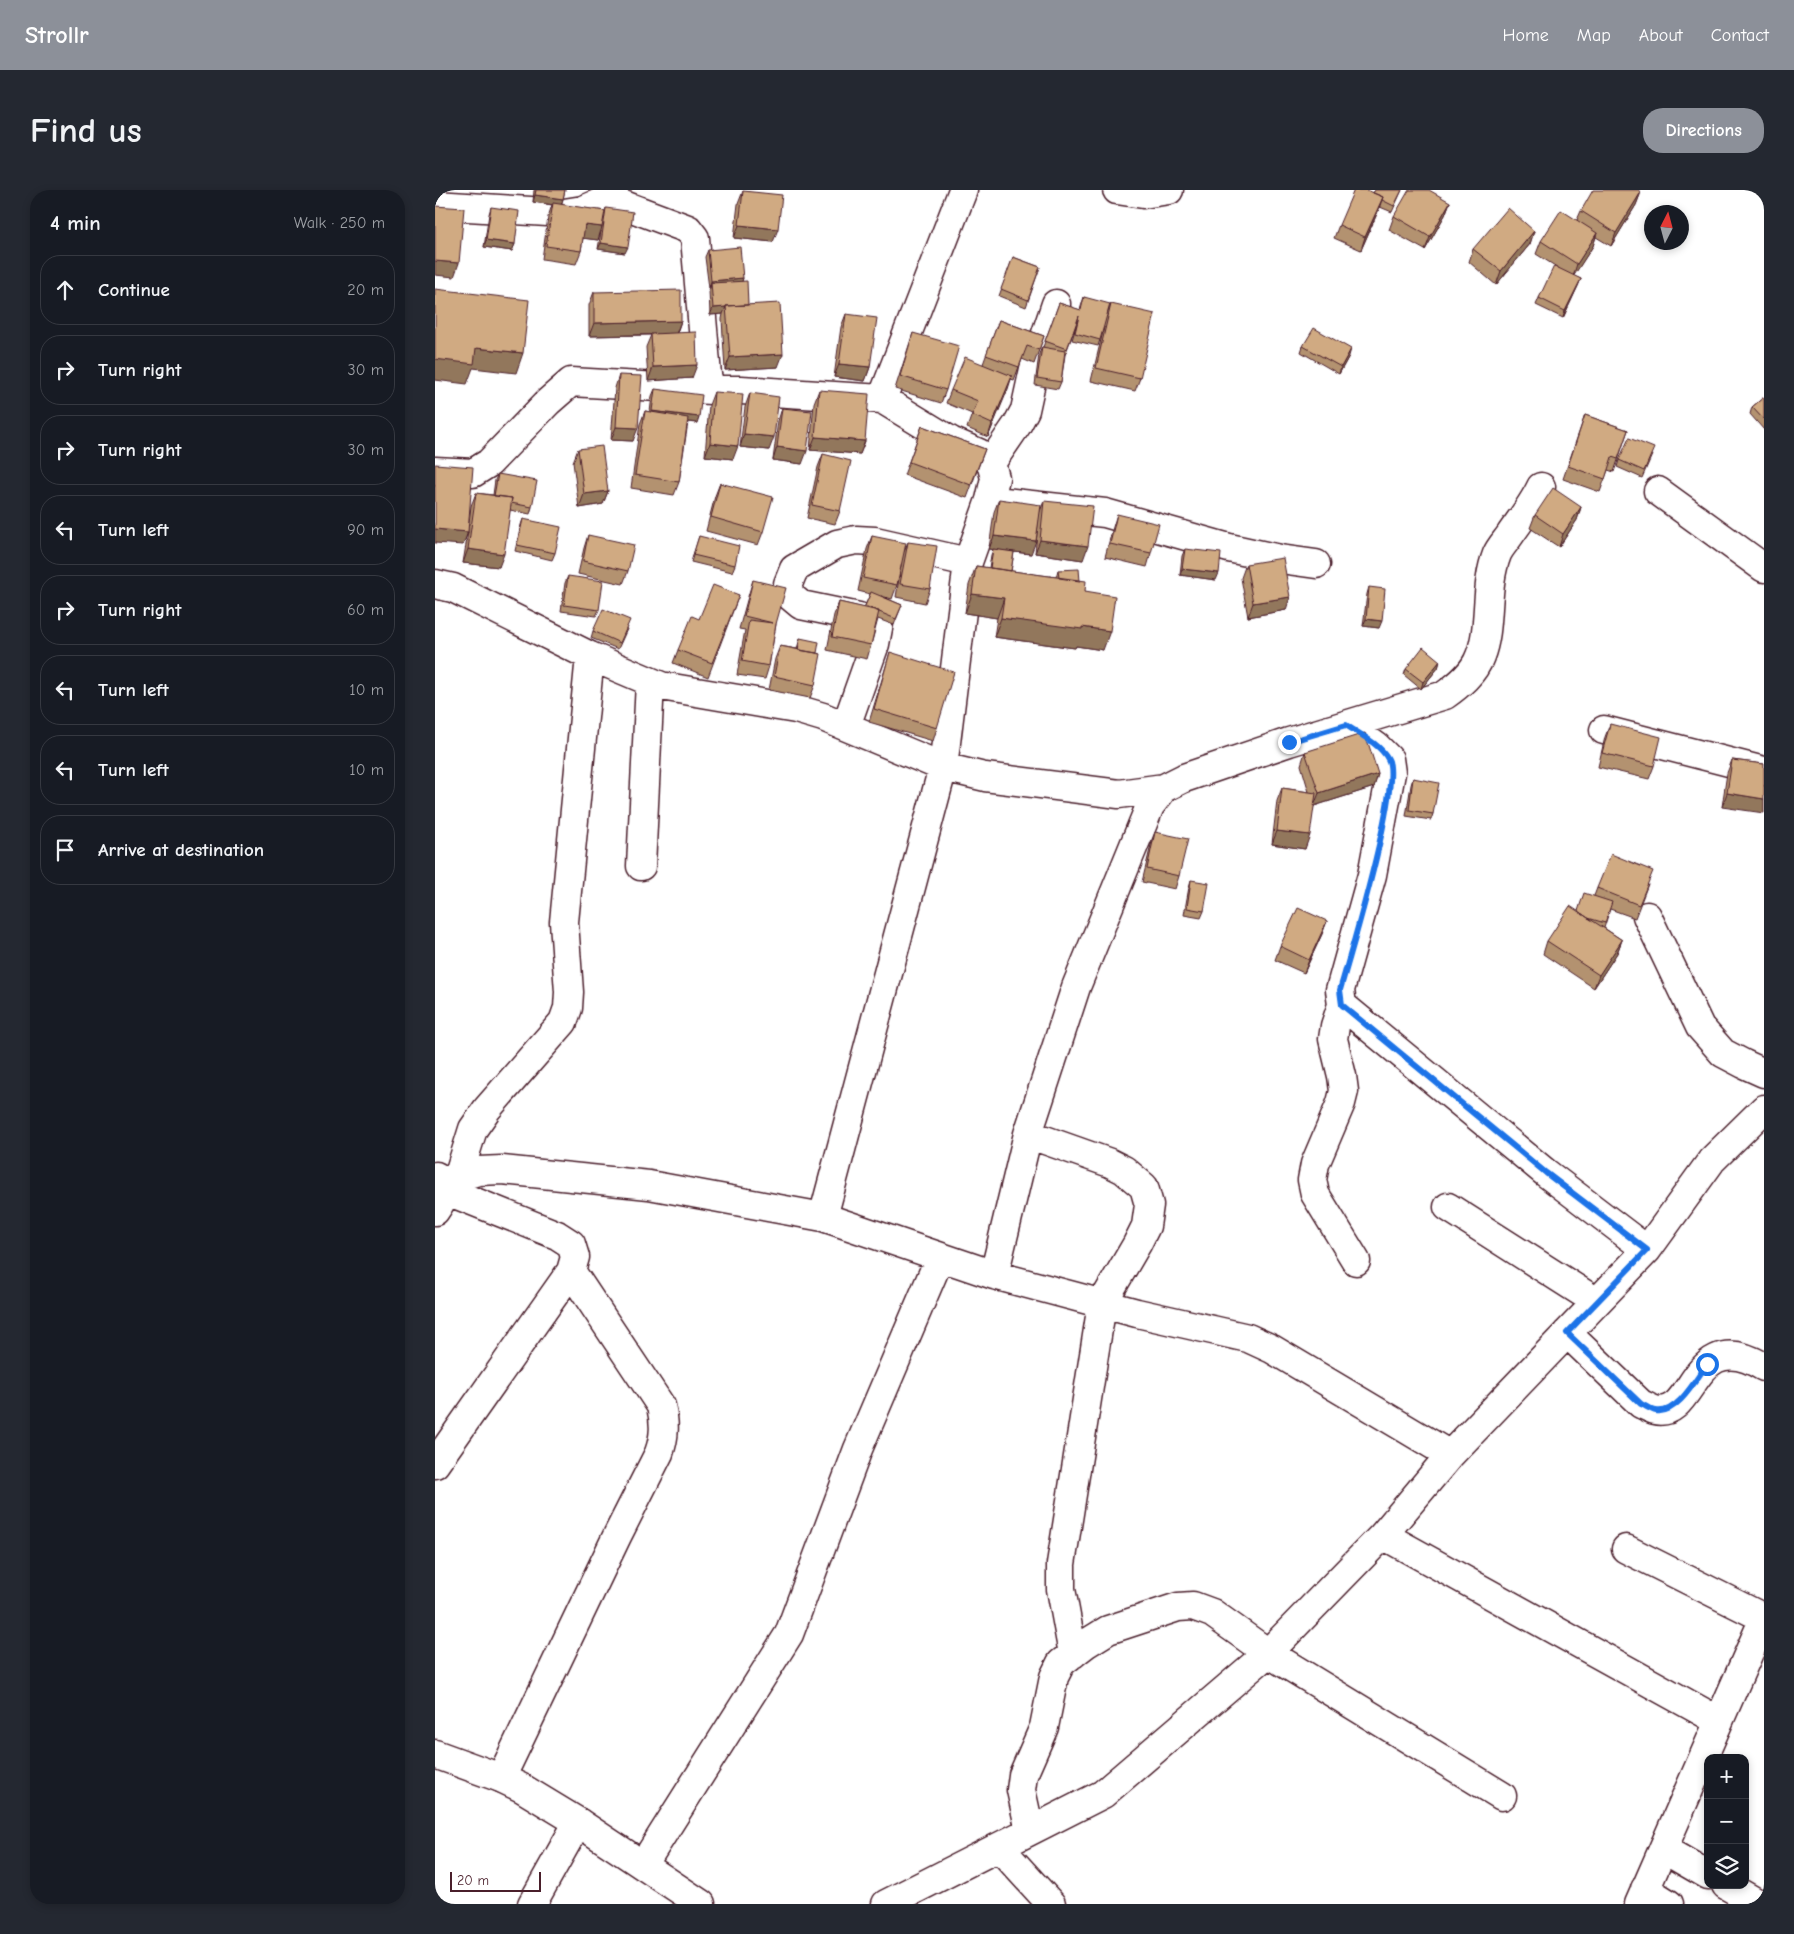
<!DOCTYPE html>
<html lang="en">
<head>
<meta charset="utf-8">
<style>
	:root { --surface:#171b24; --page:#242831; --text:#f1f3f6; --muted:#9ea1a6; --line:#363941; --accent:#8c9099 }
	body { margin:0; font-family:"Comic Neue",sans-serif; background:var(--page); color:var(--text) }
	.controls { position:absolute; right:15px; bottom:15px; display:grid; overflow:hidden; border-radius:10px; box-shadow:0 2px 8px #0003 }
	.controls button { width:45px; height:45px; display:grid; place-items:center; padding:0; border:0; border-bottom:1px solid var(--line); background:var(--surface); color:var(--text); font:25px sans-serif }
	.compass { position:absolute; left:1209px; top:15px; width:45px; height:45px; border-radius:50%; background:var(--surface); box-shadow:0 2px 8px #0003; rotate:6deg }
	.scale { position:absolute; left:15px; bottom:12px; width:91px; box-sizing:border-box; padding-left:5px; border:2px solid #4a1f2b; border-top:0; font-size:14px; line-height:18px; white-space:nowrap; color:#4a1f2b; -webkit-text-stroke:4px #fff; paint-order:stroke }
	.stop { position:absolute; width:15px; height:15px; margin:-11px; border:4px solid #1a73e8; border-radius:50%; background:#fff }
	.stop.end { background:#1a73e8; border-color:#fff; box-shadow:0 1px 5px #0008 }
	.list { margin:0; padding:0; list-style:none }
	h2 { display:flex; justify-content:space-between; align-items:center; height:65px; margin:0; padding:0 20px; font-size:21px }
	h2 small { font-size:16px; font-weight:400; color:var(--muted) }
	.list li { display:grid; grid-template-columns:32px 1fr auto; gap:15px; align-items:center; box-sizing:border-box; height:70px; margin:0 10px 10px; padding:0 10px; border:1px solid var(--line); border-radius:20px }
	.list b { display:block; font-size:19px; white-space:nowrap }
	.list em { font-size:16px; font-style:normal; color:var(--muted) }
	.icon { flex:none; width:28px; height:28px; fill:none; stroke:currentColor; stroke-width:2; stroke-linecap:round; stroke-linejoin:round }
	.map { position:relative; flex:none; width:1329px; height:1714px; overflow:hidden; border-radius:20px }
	header { display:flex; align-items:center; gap:30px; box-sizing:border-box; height:70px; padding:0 25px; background:var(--accent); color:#fff }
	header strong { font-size:24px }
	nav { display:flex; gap:28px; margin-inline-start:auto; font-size:18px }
	.intro { display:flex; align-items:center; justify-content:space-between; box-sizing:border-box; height:120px; padding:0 30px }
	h1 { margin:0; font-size:35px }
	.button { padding:12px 22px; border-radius:20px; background:var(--accent); color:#fff; font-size:18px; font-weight:700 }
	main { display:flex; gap:30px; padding:0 30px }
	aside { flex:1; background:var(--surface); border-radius:20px; box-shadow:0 2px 8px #0003 }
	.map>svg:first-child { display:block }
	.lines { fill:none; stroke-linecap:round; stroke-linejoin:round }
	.minor-casing { stroke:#4a1f2b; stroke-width:31 }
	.tertiary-casing { stroke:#4a1f2b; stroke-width:31 }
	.minor { stroke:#fff; stroke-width:28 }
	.tertiary { stroke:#fff; stroke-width:28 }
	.wall { fill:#b39270; stroke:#4a1f2b }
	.shaded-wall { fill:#92775b; stroke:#4a1f2b }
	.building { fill:#d0aa82; stroke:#4a1f2b }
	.route { stroke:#1a73e8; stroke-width:6 }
</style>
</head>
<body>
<header>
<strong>Strollr</strong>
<nav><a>Home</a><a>Map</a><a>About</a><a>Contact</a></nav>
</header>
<div class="intro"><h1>Find us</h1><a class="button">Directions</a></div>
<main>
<aside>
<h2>4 min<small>Walk · 250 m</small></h2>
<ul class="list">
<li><svg class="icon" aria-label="ahead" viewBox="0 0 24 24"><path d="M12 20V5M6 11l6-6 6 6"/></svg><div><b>Continue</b></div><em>20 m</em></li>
<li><svg class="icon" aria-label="right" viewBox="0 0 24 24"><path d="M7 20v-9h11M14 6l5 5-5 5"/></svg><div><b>Turn right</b></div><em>30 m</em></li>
<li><svg class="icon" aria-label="right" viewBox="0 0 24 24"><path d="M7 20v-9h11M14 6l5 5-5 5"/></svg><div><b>Turn right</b></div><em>30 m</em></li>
<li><svg class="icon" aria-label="left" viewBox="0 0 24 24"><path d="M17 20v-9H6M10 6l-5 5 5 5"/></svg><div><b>Turn left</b></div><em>90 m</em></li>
<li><svg class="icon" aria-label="right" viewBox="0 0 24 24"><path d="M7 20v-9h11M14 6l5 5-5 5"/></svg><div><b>Turn right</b></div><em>60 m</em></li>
<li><svg class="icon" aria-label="left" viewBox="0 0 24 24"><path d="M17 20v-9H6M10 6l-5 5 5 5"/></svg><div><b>Turn left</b></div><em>10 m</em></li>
<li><svg class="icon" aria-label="left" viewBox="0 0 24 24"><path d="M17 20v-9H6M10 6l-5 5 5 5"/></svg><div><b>Turn left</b></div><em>10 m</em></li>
<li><svg class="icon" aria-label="arrive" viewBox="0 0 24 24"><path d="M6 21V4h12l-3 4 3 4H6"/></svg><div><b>Arrive at destination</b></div></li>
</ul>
</aside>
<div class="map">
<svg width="1329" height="1714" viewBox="0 0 1329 1714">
	<rect width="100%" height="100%" fill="#fff"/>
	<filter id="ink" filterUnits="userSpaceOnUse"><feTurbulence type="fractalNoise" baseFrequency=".02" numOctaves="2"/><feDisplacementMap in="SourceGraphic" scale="10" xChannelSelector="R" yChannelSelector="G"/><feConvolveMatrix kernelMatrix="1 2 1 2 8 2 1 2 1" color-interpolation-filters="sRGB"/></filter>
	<g filter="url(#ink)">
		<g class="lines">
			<g class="minor-casing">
				<path id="minor" d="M172 0 173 9 253 39 260 48 272 185 276 200H306L447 209 516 251 544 263 556 273 560 288 555 310 533 372 508 577 388 1027
					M682 0 708 4 734 0
					M0 15 129 23 148 20 173 9
					M447 209 528 0
					M556 273 582 235 590 220 599 179 621 114
					M0 281 38 283 54 273 113 212 136 192 276 200
					M1223 301 1329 378
					M569 312 670 323 794 358 845 369 881 374
					M0 394 18 398 155 466 226 496 361 519 388 527 508 577 550 587 684 604 729 598
					M911 535 942 557 954 569 956 583 937 685 905 800 907 815 1111 983 1212 1060
					M411 536 440 454 444 433 424 427 366 415 354 405 353 394 359 379 402 354 421 350 440 351 533 372
					M1169 540 1329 581
					M206 676 215 492
					M1212 726 1265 837 1288 863 1309 874 1329 883
					M907 815 900 836 898 849 907 886 909 901 906 913 880 974 877 990 880 1004 921 1071
					M593 944 675 973 689 980 709 997 714 1015 711 1036 702 1054 667 1114 626 1374V1399L638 1464
					M23 987 38 939 52 919 128 832 133 818 134 802 129 732 155 466
					M9 991 43 981 67 980 214 995 388 1027 559 1085 702 1123 813 1148 837 1159 1015 1265
					M1013 1017 1162 1112
					M0 1021C7 1011 11 1004 9 991L1 986
					M559 1085 593 944 641 797 715 616 729 598 749 588 854 552 1010 505C1024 495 1039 483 1045 466 1057 436 1049 397 1062 364 1065 357 1071 351 1075 345 1086 329 1098 314 1106 297
					M1132 1143 1206 1214C1211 1216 1216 1219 1220 1220 1261 1230 1256 1133 1329 1177
					M0 1274 136 1081 140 1067 136 1054 122 1045 10 1000
					M948 1345 1284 1531
					M1191 1359 1329 1428
					M66 1588 182 1346 224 1263C230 1246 230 1233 226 1216L136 1081
					M595 1641 586 1600 588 1585 609 1537 619 1487 626 1473 652 1453 673 1440 743 1417 758 1416 777 1423 833 1463 1067 1606
					M564 1657 616 1714
					M1228 1659 1273 1685
					M208 1675 354 1444 423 1259 505 1067
					M1291 1695 1324 1714
					M1210 1699 1234 1714
					M97 1714 143 1632
					M451 1714 668 1604 833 1463 948 1345 1015 1265 1212 1060 1277 970 1329 919
					M1204 1714 1323 1442 1329 1437"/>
			</g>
			<g class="tertiary-casing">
				<path id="tertiary" d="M0 1564 66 1588 87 1598 143 1632 266 1714"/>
			</g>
			<use href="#minor" class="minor"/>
			<use href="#tertiary" class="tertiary"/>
		</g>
		<path class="wall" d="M99 0H130L128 9 126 15 170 21 171 18 190 63 163 59 166 41 163 50 148 48 146 61 141 74 107 69 113 27 117 15 98 12Z
			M940 0H967L957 22 945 17 926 60 899 48 904 35 938 3Z
			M308 1 338 52 299 48 303 14Z
			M1206 2 1201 15 1176 56 1161 47 1158 56 1138 86 1146 89 1143 96 1128 128 1101 115 1104 108 1125 79 1101 64 1106 51 1142 30 1146 21Z
			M1015 12 1010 25 990 60 954 40 959 26Z
			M56 17 80 54 77 61 49 57 54 24Z
			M1099 41 1095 54 1061 95 1034 72 1038 59Z
			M273 60 308 88 307 91 313 115 343 177 290 180 287 129 288 124 275 125 274 100 275 98H274L270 67Z
			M578 67 605 77 591 117 564 106Z
			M159 102 246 131 242 143 257 188 213 191 211 157 216 145 154 146V115Z
			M649 107 673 122 676 114 705 188 700 201 656 191 669 137 663 156 637 150 642 133 630 165 626 192 623 199 600 195 604 164 607 157H608L624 113 645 120Z
			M411 124 435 177 430 191 399 187 406 137Z
			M564 130 609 146 599 174 587 169 579 190 576 189 553 247 532 238 537 224 511 213 516 200 548 174Z
			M478 143 511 200 506 213 460 199Z
			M868 156 914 166 904 184 866 162Z
			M184 185 198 251 176 250 180 198Z
			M220 199 262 233 253 232 244 292 239 305 196 298 205 234 210 221 215 222 217 206Z
			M384 200 430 251 425 264 375 260 379 213Z
			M279 202 298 269 270 266 274 215Z
			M315 203 334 260 305 257 310 217Z
			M1329 207V240L1315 224 1317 217Z
			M347 218 367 274 338 270 343 231Z
			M1150 225 1193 240 1179 282 1173 280 1165 302 1128 289Z
			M487 236 550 259 532 308 469 285Z
			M143 259 173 301 168 314 144 318 138 272Z
			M388 264 405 321 400 334 372 328 383 277Z
			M1217 265 1207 288 1182 277 1184 270Z
			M63 284 97 317 95 324 75 320 64 377 28 373 33 342 28 355 33 341 36 316 41 303 58 305 60 290Z
			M285 293 328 342 323 355 271 341 280 306Z
			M564 309 596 364 579 362 576 381 621 387 623 380 645 391 650 401 668 460 641 456 640 458 559 447 562 428 530 423 534 395 541 376 554 378 556 365 558 360 554 359 559 322Z
			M609 311 648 370 600 363 604 324Z
			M1146 317 1142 330 1124 357 1095 338 1100 325Z
			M682 324 716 363 712 377 670 367 678 337Z
			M88 329 120 363 117 370 80 361 86 335Z
			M153 345 193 381 188 394 143 384 149 358Z
			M264 346 300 375 297 382 256 372Z
			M437 346 469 362 473 352 495 399 490 413 461 407 466 376 462 395 457 409 446 406 467 415 459 435 443 429 436 455 432 469 392 460 399 425 404 412 429 418 435 404 423 401 432 359Z
			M750 359 781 390 745 385 747 366Z
			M811 374 851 420 813 427 806 388Z
			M133 386 164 420 161 426 126 421 130 393Z
			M318 390 341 434 334 476 330 489 302 485 310 440 304 439 314 403Z
			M934 397 944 438 928 436 932 404Z
			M304 405 273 487 238 473 243 460 264 429Z
			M193 437 183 459 156 448 158 441Z
			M365 448 382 463 380 495 375 508 334 500 340 469 345 456 362 459Z
			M455 462 502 538 498 551 434 532 451 476Z
			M1005 471 1003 478 986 499 969 485 971 479Z
			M1175 534 1219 576 1214 589 1163 577 1170 547Z
			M870 562 943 584 939 597 879 616 870 659 837 654 842 611 847 598 874 602 866 575Z
			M1297 570 1329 574 1287 617 1292 583Z
			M978 588 998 624 996 630 971 626 976 595Z
			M720 642 744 686 740 699 707 692 716 655Z
			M756 690 769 721 766 728 749 725 754 697Z
			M1213 694 1200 728 1175 719 1169 738 1187 750 1182 763 1159 798 1108 764 1112 751 1143 721 1159 706 1162 698Z
			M892 731 887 744 869 783 840 770 845 756Z"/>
		<path class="shaded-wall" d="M1206 2 1201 15 1176 56 1181 43Z
			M100 5 128 9 126 16 98 12Z
			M948 7 943 21 926 60 930 47Z
			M1015 12 1010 25 990 60 995 47Z
			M150 35 167 37 163 50 146 48Z
			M304 35 343 39 338 52 299 48Z
			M1099 41 1095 54 1061 95 1066 81Z
			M1162 43 1158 56 1138 87 1142 74Z
			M51 50 80 54 77 61 49 57Z
			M166 53 193 57 190 63 163 59Z
			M0 71 24 73 19 87 0 85Z
			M308 88 306 95 276 93 275 98H274L276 91Z
			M1146 89 1143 96 1128 128 1130 121Z
			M291 117 288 124 275 125 278 118Z
			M246 131 241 144 154 146 159 133Z
			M41 158 88 163 81 183 38 178 32 194 0 190V169Z
			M916 159 914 166 904 184 906 177Z
			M348 164 343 177 290 180 295 167Z
			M404 174 435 177 430 191 399 187Z
			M262 175 257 188 213 191 218 177Z
			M577 186 573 199 553 247 557 234Z
			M217 221 264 227 262 233 214 227Z
			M181 237 203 238 198 251 176 250Z
			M309 244 339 247 334 260 305 257Z
			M380 247 430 251 425 264 375 260Z
			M275 253 303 256 298 269 270 266Z
			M342 257 372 261 367 274 338 270Z
			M173 301 168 314 144 318 149 304Z
			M1146 317 1142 330 1124 357 1128 344Z
			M0 339 33 342 28 355 0 353Z
			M559 346 601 351 596 364 554 359Z
			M605 350 653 356 648 370 600 363Z
			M33 359 69 364 64 377 28 373Z
			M747 379 784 383 781 390 745 385Z
			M537 404 569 408 562 428 530 423Z
			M855 407 851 420 813 427 818 413Z
			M566 428 647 437 675 441 668 460 641 456 640 458 559 447Z
			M931 429 947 431 944 438 928 436Z
			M1005 471 1003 478 986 499 988 492Z
			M943 584 939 597 879 616 884 603Z
			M1292 603 1329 609V623L1287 617Z
			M842 641 875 645 870 659 837 654Z
			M892 731 887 744 869 783 874 770Z
			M1187 750 1182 763 1159 798 1164 785Z"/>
		<path class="building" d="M101 0H130L128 9 100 5Z
			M919 0H932L948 7 930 47 904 35Z
			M940 0H967L959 16 947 10 948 7 938 3Z
			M974 0H994L1015 12 995 47 959 26Z
			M1158 0H1203L1206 2 1181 43 1146 21Z
			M308 1 347 5 343 39 304 35Z
			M118 13 170 21 167 37 150 35 146 61 111 56Z
			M0 16 29 18 24 73 0 71Z
			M56 17 84 21 80 54 51 50Z
			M171 18 198 22 193 57 166 53Z
			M1073 18 1099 41 1066 81 1038 59Z
			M1126 20 1162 43 1142 74 1106 51Z
			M305 57 308 88 276 91 273 60Z
			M578 67 605 77 593 110 566 99Z
			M1119 76 1146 89 1130 121 1104 108Z
			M312 91 313 115 291 116V117L278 118 276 93Z
			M0 99 94 110 88 163 41 158 39 174 0 169Z
			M246 100V131L159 133V102Z
			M649 107 675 114 665 150 640 143 644 126 632 159 610 151 624 113 646 120Z
			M345 113 348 164 295 167 291 116Z
			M676 114 720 124 705 188 661 178Z
			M411 124 442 128 435 177 404 174Z
			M564 130 609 146 604 160 592 156 584 177 551 165Z
			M879 138 916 159 906 177 868 156Z
			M261 142 262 175 218 177 216 144Z
			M478 143 524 156 511 200 465 186Z
			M607 157 630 161 626 192 602 188Z
			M530 167 577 186 557 234 537 225 543 211 516 200Z
			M184 185 207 186 203 238 181 237Z
			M220 199 267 205 264 227 217 221Z
			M384 200 434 204 430 251 380 247Z
			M279 202 308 204 303 256 275 253Z
			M315 203 344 207 339 247 309 244Z
			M1329 207V230L1317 217Z
			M347 218 377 221 372 261 342 257Z
			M210 221 253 228 244 292 200 285Z
			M1150 225 1193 240 1183 269 1177 267 1170 289 1133 276Z
			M487 236 550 259 536 295 474 272Z
			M1194 248 1219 258 1209 281 1184 270Z
			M167 256 173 301 149 304 143 259Z
			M388 264 416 271 405 321 377 315Z
			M0 274 38 277 33 342 0 339Z
			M63 284 102 291 97 317 76 313 77 308 59 306Z
			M285 293 338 307 328 342 276 327Z
			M1118 298 1146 317 1128 344 1100 325Z
			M41 303 77 308 69 364 33 359Z
			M564 309 606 315 601 351 559 346Z
			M609 311 658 316 653 356 605 350Z
			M682 324 724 334 716 363 675 354Z
			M88 329 126 337 120 363 82 355Z
			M153 345 199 355 193 381 148 371Z
			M264 346 304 356 300 375 258 365Z
			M437 346 471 353 462 395 428 388Z
			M473 352 502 356 495 399 465 394Z
			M558 359 579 362 576 381 555 378Z
			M750 359 786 363 784 383 747 379Z
			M848 368 855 407 818 413 811 374Z
			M541 376 651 391 650 401 680 406 675 441 647 437V439L566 428 569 408 537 404Z
			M644 379 645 391 624 388 623 380Z
			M133 386 168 391 164 420 129 415Z
			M318 390 351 398 341 434 334 476 307 471 314 430 338 433 309 426Z
			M278 395 304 405 277 473 243 460 257 426 264 429Z
			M934 397 950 399 947 431 931 429Z
			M436 402 467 415 461 429 430 416Z
			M404 412 444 421 436 455 397 447Z
			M168 419 195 430 185 453 158 441Z
			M365 448 384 452 382 463 363 460Z
			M345 456 386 464 380 495 339 486Z
			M988 457 1005 471 988 492 971 479Z
			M455 462 519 482 502 538 439 519Z
			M1175 534 1226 547 1219 576 1167 563Z
			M930 543 943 584 884 603 870 562Z
			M1297 570 1329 574V609L1292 603Z
			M978 588 1004 593 998 624 974 620Z
			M847 598 881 603 875 645 842 641Z
			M720 642 753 649 744 686 712 679Z
			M1176 664 1218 681 1204 715 1162 698Z
			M756 690 774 693 769 721 752 718Z
			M1149 703 1177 712 1170 733 1153 728 1143 721Z
			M1135 716 1187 750 1164 785 1112 751Z
			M863 718 892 731 874 770 845 756Z"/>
	</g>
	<g class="lines" filter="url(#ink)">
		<path class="route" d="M854 552 911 535C924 544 945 554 953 569 967 593 915 765 905 800L907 815 1111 983 1212 1060 1132 1143 1206 1214C1211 1216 1216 1220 1221 1221 1242 1225 1261 1189 1272 1174"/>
	</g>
</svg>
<div class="controls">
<button>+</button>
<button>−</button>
<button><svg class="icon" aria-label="layers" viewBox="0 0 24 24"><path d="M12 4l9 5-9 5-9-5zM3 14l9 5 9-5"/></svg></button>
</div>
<svg class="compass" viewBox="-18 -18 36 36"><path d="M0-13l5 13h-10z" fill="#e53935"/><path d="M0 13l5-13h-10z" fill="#9ea1a6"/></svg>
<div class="scale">20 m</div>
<div class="stop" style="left:1272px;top:1174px"></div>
<div class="stop end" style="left:854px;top:552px"></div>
</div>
</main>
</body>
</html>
